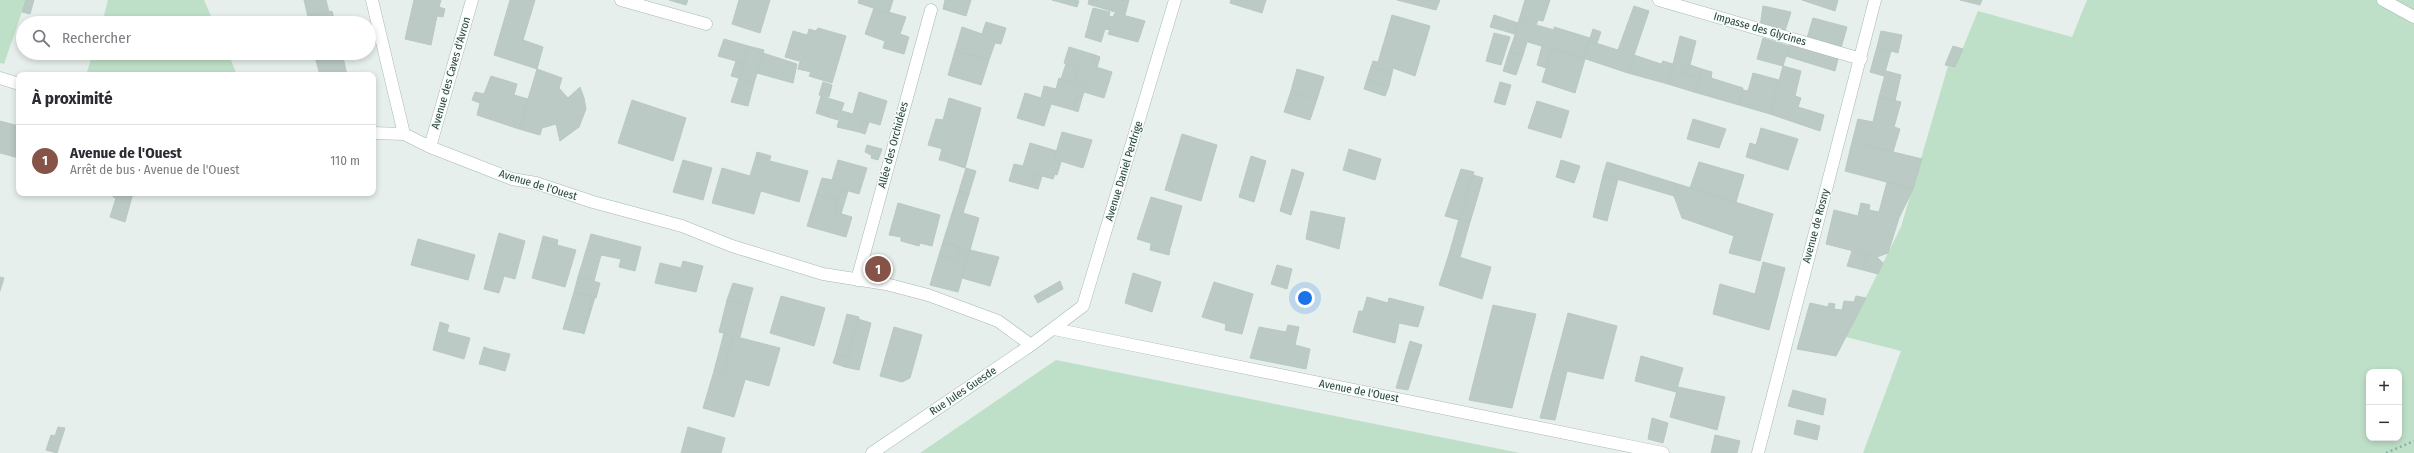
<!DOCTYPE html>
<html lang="fr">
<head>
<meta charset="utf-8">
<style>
	:root { --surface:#fff; --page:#f2f2f3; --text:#2b2b33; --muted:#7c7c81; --line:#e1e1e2; --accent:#855347 }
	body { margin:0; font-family:"Fira Sans Condensed",sans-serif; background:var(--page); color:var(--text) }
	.controls { position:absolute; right:12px; bottom:12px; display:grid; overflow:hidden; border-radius:8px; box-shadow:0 2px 6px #0003 }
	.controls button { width:36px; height:36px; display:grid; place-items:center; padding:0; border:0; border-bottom:1px solid var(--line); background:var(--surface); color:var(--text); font:20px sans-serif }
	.you { position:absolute; left:1305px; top:298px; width:14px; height:14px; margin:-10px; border:3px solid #fff; border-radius:50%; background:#1a73e8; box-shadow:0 0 0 6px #1a73e833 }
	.badge { display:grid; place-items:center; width:26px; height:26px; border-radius:50%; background:var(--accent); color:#fff; font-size:13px; font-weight:700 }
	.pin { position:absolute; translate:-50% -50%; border:2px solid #fff; box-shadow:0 1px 4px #0006 }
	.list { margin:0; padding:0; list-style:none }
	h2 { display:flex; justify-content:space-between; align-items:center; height:52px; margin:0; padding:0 16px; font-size:17px }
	h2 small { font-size:13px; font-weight:400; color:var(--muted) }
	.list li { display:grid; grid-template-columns:26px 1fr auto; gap:12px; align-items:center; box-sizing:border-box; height:72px; padding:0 16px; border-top:1px solid var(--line) }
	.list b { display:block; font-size:15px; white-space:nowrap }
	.list p { margin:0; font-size:13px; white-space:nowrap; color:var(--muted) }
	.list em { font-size:13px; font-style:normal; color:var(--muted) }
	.icon { flex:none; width:22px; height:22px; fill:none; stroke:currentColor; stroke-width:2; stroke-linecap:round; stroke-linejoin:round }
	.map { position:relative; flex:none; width:2414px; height:453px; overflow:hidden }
	.search { position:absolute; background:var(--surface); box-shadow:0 2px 6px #0003; left:16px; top:16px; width:360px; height:44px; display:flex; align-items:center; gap:10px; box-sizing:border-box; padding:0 14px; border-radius:22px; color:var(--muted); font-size:15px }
	.panel { position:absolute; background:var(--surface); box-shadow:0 2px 6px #0003; left:16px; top:72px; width:360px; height:124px; border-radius:8px }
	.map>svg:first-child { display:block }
	.green { fill:#bfe0c8; fill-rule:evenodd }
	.building { fill:#bbcac4; stroke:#b8c9c2 }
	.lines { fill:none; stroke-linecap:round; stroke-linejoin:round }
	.street-casing { stroke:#a8b8b2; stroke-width:13 }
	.secondary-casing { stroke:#a4bbb3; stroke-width:13 }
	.path { stroke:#86b3a5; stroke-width:2.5; stroke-dasharray:2 3; stroke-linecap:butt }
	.street { stroke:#fff; stroke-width:12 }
	.secondary { stroke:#fff; stroke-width:12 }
	.labels { text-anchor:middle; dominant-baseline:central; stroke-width:3; stroke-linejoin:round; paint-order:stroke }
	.street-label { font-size:11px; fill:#24423a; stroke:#f7fbf9 }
</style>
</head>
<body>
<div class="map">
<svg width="2414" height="453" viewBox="0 0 2414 453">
	<rect width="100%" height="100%" fill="#e6efeb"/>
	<path class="green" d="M0 0H26L4 64 0 63Z
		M108 0H204L214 23H102Z
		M2087 0H2414V453H1863L1901 351 1846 337 1901 227 1948 66 1955 67 1978 11 2072 37ZM2369 372H2399V438H2369Z
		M93 53H228L237 75H86Z
		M1056 360 1520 453H920Z"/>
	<path class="building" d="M26 0H34L30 14 22 12Z
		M304 0H326L329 12 308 17Z
		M414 0H441L439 7 445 9 443 17 437 16 431 45 405 39Z
		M510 0H535L523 40 543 47 537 69 494 55Z
		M669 0H688L686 5Z
		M739 0H770L760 33 732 24Z
		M859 0H893L889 13 858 3Z
		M945 0H971L966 16 943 9Z
		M1052 0H1076L1079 1 1077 7Z
		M1089 0H1129L1125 15 1088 4Z
		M1231 0H1266L1262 13 1230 3Z
		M1397 0H1440L1436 10Z
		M1525 0H1550L1543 21 1538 20 1536 25 1519 20Z
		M1802 0H1838L1835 11Z
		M1960 0H1982L1980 5Z
		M1634 6 1649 11 1628 73 1583 58 1589 41 1618 50Z
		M1763 6 1791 12 1784 34 1760 27Z
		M874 8 906 17 900 34 909 37 904 54 883 48 885 41 865 34Z
		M1093 8 1110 12 1109 16 1113 17 1115 13 1145 21 1138 42 1108 34 1110 30 1105 29 1101 42 1085 37Z
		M332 11 335 23H307L306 18Z
		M1392 15 1430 26 1415 76 1393 68 1392 73 1371 67 1373 61 1378 62Z
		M1494 15 1518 23 1515 34 1490 27Z
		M1813 18 1847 27 1841 48 1807 38Z
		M1519 20 1554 30V27L1590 38 1583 58 1514 38Z
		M986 22 1006 28 1001 44 995 43 989 60 955 51 962 27 982 34Z
		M818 28 846 36 832 83 809 76 811 72 798 69 809 29 816 31Z
		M1593 29 1601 32 1597 43 1589 41Z
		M793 31 807 35 799 61 785 57Z
		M1881 31 1902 35 1898 53 1877 47Z
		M1494 33 1510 37 1501 65 1486 61Z
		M1680 36 1696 41 1690 65 1684 63 1681 73 1699 78 1694 92 1668 84Z
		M1514 38 1527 42 1523 55 1509 52Z
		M1763 38 1789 46 1783 66 1757 59Z
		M724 39 748 46 743 63 718 56Z
		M1790 45 1838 59 1835 71 1786 56Z
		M748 46 764 50 754 83 739 78Z
		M1542 46 1552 49 1546 68 1537 65Z
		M1953 46 1963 49 1955 67 1945 65Z
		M1069 47 1095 55 1093 66 1112 72 1104 98 1084 92 1086 86 1073 82 1078 68 1064 63Z
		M1877 47 1891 51 1884 76 1870 72Z
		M1552 49 1585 59 1575 93 1542 82Z
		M955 51 989 60 981 85 948 75Z
		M1509 52 1523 55 1516 75 1503 71Z
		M235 53H248L237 58Z
		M314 53H342L347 75H320Z
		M763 53 797 64 793 83 757 73Z
		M1095 55 1100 57 1097 67 1093 66Z
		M1634 55 1661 64 1663 61 1673 64 1668 84 1628 73Z
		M736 61 743 63 739 78 731 76Z
		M1684 63 1702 69 1699 78 1681 73Z
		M1066 64 1078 68 1073 82 1061 79Z
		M1783 66 1801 71 1795 96 1801 98 1798 107 1824 115 1820 131 1770 114Z
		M1371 67 1392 73 1389 86 1367 79Z
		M537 69 562 78 559 88 568 98 580 87 584 98 586 109 579 127 560 141 556 124 542 128 540 135 519 129Z
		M1297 69 1324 77 1317 99 1291 91Z
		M1702 69 1712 72 1711 78 1743 88 1739 105 1694 92Z
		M1886 71 1901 75 1895 101 1879 97Z
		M1753 73 1779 80 1770 114 1739 105 1743 90 1748 91Z
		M491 76 517 84 514 95 528 99 519 129 477 115 480 103 472 100 475 92 484 94Z
		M739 78 754 83 748 106 731 102Z
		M1059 78 1086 86 1082 98 1077 96 1073 110 1051 104 1044 126 1017 118 1025 93 1041 98 1044 86 1056 89Z
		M1367 79 1389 86 1385 96 1364 89Z
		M823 82 832 85 829 97 819 95Z
		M1500 82 1511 85 1505 105 1494 102Z
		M1291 91 1317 99 1310 120 1284 112Z
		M859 92 887 101 880 125 863 120 859 132 837 127 842 111 853 114Z
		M821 96 844 103 838 120 828 117 829 114 817 110Z
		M1077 96 1082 98 1078 112 1073 110Z
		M1879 97 1901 102 1894 127 1900 129 1893 152 1852 142 1858 119 1873 122Z
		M949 98 981 108 965 168 944 161 947 150 928 145 936 119 943 120Z
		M632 100 686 118 673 161 618 143Z
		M1537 101 1569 111 1561 138 1528 128Z
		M817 110 829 114 828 117 816 113Z
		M1693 119 1726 129 1719 148 1687 139Z
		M863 120 869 122 865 134 859 132Z
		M0 121 19 126V158L0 153Z
		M1761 128 1798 139 1788 170 1746 157 1750 143 1756 145Z
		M1062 132 1092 140 1083 168 1054 159Z
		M1182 134 1217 145 1201 201 1165 190Z
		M1852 142 1922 159 1913 189 1845 171Z
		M1030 143 1057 151 1054 159 1061 162 1057 175 1055 174 1053 179 1035 174 1031 187 1009 181 1014 164 1023 166Z
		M867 145 874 147 871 155 865 152Z
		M874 147 882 149 878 160 871 158Z
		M942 149 947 150 944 161 939 160Z
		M1349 149 1381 159 1375 180 1343 170Z
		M757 152 771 156 770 159 756 156Z
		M756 156 770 159 754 214 712 203 722 168 750 176Z
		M1251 156 1266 161 1254 202 1239 197Z
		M683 160 712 168 703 200 673 192Z
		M838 160 867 168 859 194 842 189 838 200 817 194 822 178 832 180Z
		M1561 160 1580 166 1574 183 1556 177Z
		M770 161 808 171 799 202 761 191Z
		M1607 162 1678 184 1674 196 1603 175Z
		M1699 162 1744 175 1736 202 1690 188Z
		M966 168 976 171 969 194 959 191Z
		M1292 169 1304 173 1291 215 1280 211Z
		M1461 169 1474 172 1459 220 1445 216Z
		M1035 174 1042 176 1038 189 1031 187Z
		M1473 175 1483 178 1474 209 1464 205Z
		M1603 175 1618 179 1607 221 1593 217Z
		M1887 182 1913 189 1899 218 1888 253 1877 257 1826 244 1834 210 1858 216 1861 203 1870 205 1869 210 1879 212Z
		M1678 184 1773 214 1760 261 1729 253 1734 236 1682 218 1674 196Z
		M842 189 848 191 841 214 835 212Z
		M959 191 969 194 963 213 979 218 970 250 943 242Z
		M114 193H133L125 222 110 217 116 198 113 197Z
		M817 194 838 200 835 212 852 217 846 237 807 226Z
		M1151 197 1182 206 1170 249 1137 239Z
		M898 203 940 215 932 246 920 243 919 246 901 241V237L889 235Z
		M1464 205 1474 209 1470 222 1459 219Z
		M1311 211 1345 218 1339 249 1306 239Z
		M1459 219 1470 222 1460 257 1449 254Z
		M499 233 525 241 515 279 504 276 499 293 484 289Z
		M591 234 641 247 635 271 619 267 621 259 601 255 594 281 578 277Z
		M543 236 558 240 557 245 542 241Z
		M418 239 475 255 468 280 411 265Z
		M542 241 576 250 565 287 532 278Z
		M943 242 960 247 956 260 939 255Z
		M1151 244 1170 250 1169 255 1150 250Z
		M960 247 970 250 958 292 930 285 939 255 956 260Z
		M970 250 999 257 990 286 962 278Z
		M1852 251 1867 255 1863 270 1847 266Z
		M1449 254 1491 267 1482 299 1439 285Z
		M1867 255 1877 257 1883 263 1878 274 1863 270Z
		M683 261 703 266 696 292 655 283 660 263 681 268Z
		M1763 262 1785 268 1769 330 1713 314 1720 284 1755 294Z
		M1277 265 1292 269 1287 289 1271 284Z
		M1133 273 1161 282 1152 312 1125 303Z
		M0 277 4 278 0 291Z
		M578 277 600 283 596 298 574 292Z
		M1060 281 1063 289 1038 303 1034 296Z
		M1214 282 1253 294 1242 334 1225 330 1226 324 1202 317Z
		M733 283 753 288 748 306 727 300Z
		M574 292 593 296 582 333 563 329Z
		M593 296 595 297 584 334 582 333Z
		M781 296 825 308 814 346 770 333Z
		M1856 296 1866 298 1836 356 1797 349 1810 303 1828 307 1829 303 1835 304 1834 309 1842 310 1844 301 1854 302Z
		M1367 297 1388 303 1389 298 1424 307 1418 327 1399 323 1395 343 1353 332 1359 311H1363Z
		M727 300 748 306 740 337 719 332Z
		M1493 305 1536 314 1512 408 1469 400Z
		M1568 313 1617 326 1603 379 1567 371 1555 420 1540 418Z
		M847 314 859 317 848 357 836 354Z
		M858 319 871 323 859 370 845 367Z
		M440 322 449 325 447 332 470 338 464 359 433 350Z
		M1288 325 1299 327 1295 345 1310 349 1306 369 1250 358 1259 327 1286 332Z
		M894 327 922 335 910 378 902 382 880 376Z
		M724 333 733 336 723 373 714 371Z
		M733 336 780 348 769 386 723 373Z
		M1410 341 1422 345 1408 390 1396 388Z
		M484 347 489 349 484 365 479 364Z
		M489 349 510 354 505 371 484 365Z
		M836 354 848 357 845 367 833 363Z
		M1641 356 1683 368 1676 392 1635 381Z
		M714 371 745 380 734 417 703 408Z
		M1678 387 1725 397 1717 430 1670 417Z
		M1793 390 1826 399 1823 415 1788 406Z
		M1652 418 1668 423 1663 443 1648 439Z
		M1797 420 1820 426 1817 440 1794 434Z
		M58 427 65 428 57 453 46 450 51 435 55 436Z
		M688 427 725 438 721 453H681Z
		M1715 435 1740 441 1737 453H1711Z"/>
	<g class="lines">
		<g class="street-casing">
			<path id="street" d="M372 0 404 134
				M621 0 706 24
				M1659 0 1861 59
				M0 78 19 84
				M373 133 404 134 430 147 512 179 536 183 593 202 682 226 732 246 823 274 886 284 928 295 998 321 1031 345
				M430 147 472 0
				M857 280 931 10
				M1054 329 1663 453
				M1758 453 1875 0"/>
		</g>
		<g class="secondary-casing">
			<path id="secondary" d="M2383 0 2414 17
				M872 453 1031 345 1083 306 1175 0"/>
		</g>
		<path class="path" d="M2386 453 2414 441"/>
		<use href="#street" class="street"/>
		<use href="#secondary" class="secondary"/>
	</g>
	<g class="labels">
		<g class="street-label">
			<text transform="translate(1760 29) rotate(16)">Impasse des Glycines</text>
			<text transform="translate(451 73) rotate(-74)">Avenue des Caves d'Avron</text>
			<text transform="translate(893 145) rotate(-75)">Allée des Orchidées</text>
			<text transform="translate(1124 171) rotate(-73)">Avenue Daniel Perdrige</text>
			<text transform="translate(538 185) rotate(17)">Avenue de l'Ouest</text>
			<text transform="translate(1816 226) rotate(-75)">Avenue de Rosny</text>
			<text transform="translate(963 391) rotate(-34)">Rue Jules Guesde</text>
			<text transform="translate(1359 391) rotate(11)">Avenue de l'Ouest</text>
		</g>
	</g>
</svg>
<div class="controls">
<button>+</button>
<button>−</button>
</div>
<div class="you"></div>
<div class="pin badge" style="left:878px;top:269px">1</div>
<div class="search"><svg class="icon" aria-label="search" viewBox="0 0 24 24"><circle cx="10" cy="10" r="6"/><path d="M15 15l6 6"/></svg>Rechercher</div>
<section class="panel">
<h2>À proximité<small></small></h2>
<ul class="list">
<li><span class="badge">1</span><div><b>Avenue de l'Ouest</b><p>Arrêt de bus · Avenue de l'Ouest</p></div><em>110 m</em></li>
</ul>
</section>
</div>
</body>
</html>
